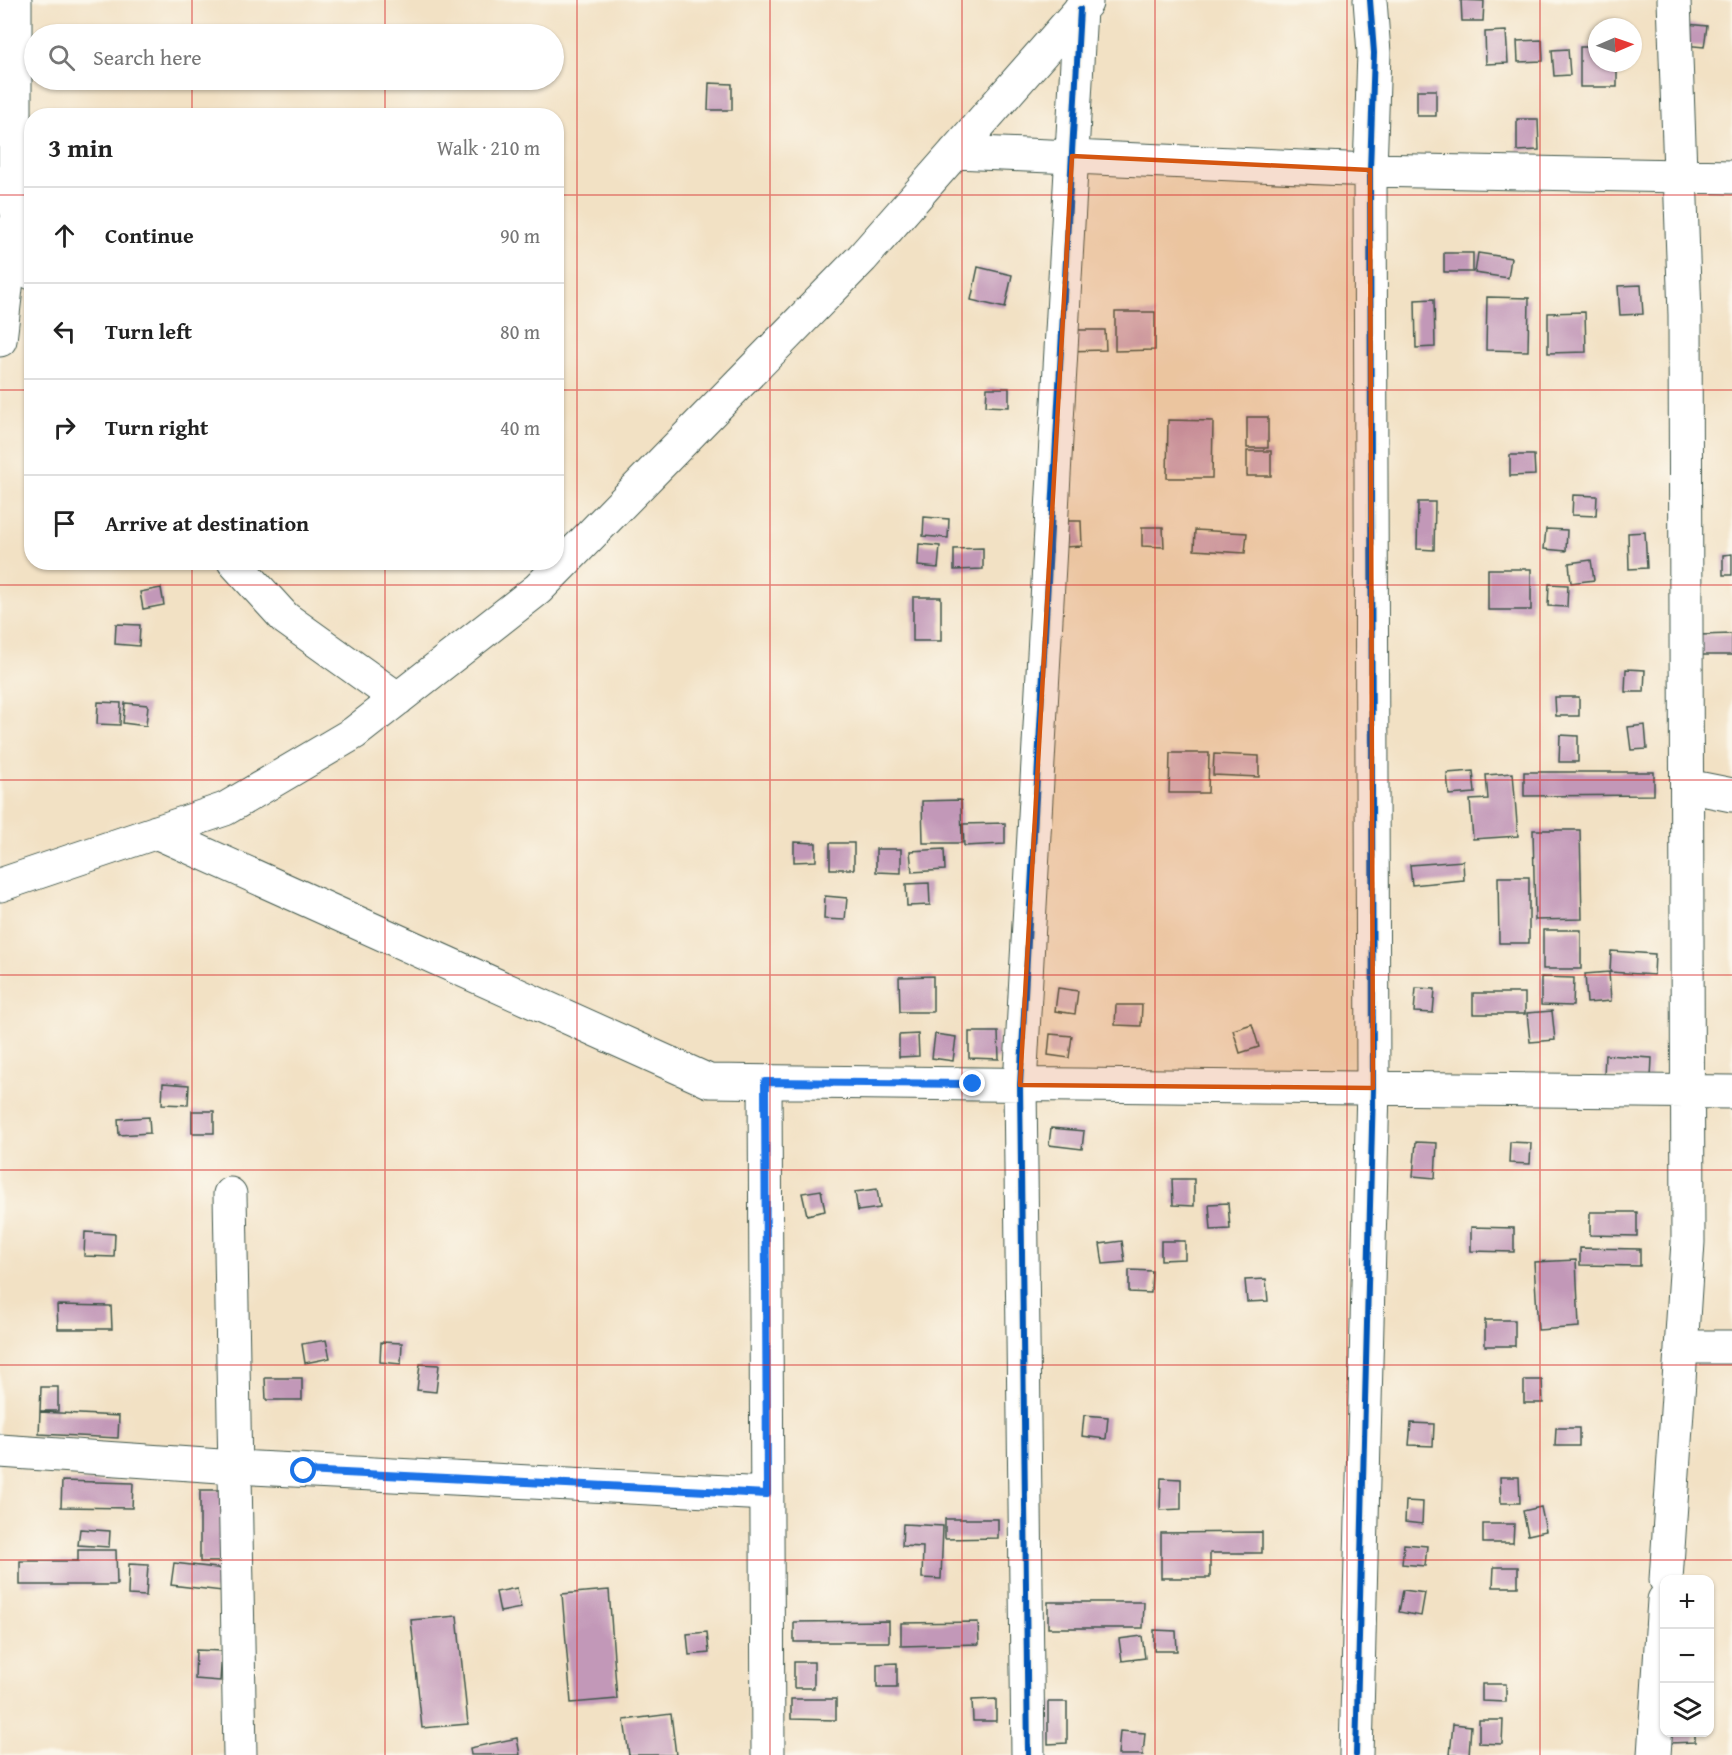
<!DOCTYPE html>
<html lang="en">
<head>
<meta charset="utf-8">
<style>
	:root { --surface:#fff; --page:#f6f6f6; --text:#222; --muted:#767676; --line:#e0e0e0 }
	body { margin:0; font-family:"Gentium Book Plus",serif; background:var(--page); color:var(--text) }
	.controls { position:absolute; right:18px; bottom:18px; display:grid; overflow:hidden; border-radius:12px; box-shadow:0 2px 4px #0004 }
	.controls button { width:54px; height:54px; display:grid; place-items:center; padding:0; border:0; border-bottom:2px solid var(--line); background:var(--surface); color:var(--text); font:30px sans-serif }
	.compass { position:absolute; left:1588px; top:18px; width:54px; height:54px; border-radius:50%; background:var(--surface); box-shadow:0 2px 4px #0004; rotate:88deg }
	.stop { position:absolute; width:18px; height:18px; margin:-14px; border:4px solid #1a73e8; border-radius:50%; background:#fff }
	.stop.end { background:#1a73e8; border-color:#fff; box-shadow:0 2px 6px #0008 }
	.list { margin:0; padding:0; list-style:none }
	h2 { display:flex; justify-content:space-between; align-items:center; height:78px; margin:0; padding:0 24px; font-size:26px }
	h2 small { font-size:20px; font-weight:400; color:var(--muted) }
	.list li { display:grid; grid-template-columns:39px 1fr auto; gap:18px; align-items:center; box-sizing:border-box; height:96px; padding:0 24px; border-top:2px solid var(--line) }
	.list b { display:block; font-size:22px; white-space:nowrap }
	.list em { font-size:20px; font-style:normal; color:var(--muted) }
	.icon { flex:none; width:33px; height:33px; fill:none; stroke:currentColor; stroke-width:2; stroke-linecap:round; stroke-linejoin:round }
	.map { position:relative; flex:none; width:1732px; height:1755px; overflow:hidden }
	.search { position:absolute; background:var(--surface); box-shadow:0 2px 4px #0004; left:24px; top:24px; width:540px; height:66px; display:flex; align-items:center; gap:15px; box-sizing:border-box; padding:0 21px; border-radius:33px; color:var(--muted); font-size:22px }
	.panel { position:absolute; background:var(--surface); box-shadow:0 2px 4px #0004; left:24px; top:108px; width:540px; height:462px; border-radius:24px }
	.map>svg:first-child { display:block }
	.building { fill:#c298b8 }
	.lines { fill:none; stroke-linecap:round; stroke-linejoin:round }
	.street-casing { stroke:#3f564a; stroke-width:35 }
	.street { stroke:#fff; stroke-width:33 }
	.cycleway-casing { stroke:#fbf7ec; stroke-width:10 }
	.cycleway { stroke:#0057b8; stroke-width:6 }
	.route { stroke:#1a73e8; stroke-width:8 }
	.marked { fill:#d45610; fill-opacity:0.2; stroke:#d45610; stroke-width:4.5; stroke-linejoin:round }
	.grid { fill:none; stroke:#d62828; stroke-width:1.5; stroke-opacity:0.55 }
</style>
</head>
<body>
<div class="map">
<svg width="1732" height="1755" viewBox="0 0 1732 1755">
	<rect width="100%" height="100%" fill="#fbf7ec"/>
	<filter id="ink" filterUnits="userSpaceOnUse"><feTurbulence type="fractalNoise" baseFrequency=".0167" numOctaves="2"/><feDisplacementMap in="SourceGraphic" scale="12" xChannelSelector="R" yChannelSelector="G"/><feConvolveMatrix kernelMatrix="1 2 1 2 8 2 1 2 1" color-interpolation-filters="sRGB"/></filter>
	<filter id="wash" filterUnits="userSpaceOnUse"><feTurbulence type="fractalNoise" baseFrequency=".008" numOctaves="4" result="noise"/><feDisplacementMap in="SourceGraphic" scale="24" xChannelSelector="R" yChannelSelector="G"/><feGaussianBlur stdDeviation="1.35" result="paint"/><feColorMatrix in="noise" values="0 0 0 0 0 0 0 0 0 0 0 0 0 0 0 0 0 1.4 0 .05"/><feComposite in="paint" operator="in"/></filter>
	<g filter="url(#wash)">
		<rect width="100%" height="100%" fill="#f2e1c4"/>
		<g id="blocks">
			<path class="building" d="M1461 0 1484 1 1483 21H1462Z
				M1676 23 1707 26 1704 47 1674 44Z
				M1506 31 1508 63 1486 64 1485 32Z
				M1542 40 1543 61 1518 62 1517 41Z
				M1580 47H1597V63H1617V87H1580Z
				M1568 49 1570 75 1554 76 1552 50Z
				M709 83 732 84V110H708Z
				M1417 90H1436V116H1417Z
				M1517 119H1538L1539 150 1517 151Z
				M1444 253H1473V272H1444Z
				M1478 253 1511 258 1508 278 1475 273Z
				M978 267 1012 275 1005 308 971 300Z
				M1641 285 1643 314 1620 315 1618 286Z
				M1487 297 1529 298 1528 351 1486 350Z
				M1434 299 1435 347 1416 348 1415 300Z
				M1115 312H1155V350L1115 351Z
				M1585 312 1586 352 1548 353V313Z
				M1064 330H1105L1106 350 1065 351Z
				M987 388H1009V407L986 406Z
				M1247 417H1268V448H1247Z
				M1168 420 1213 421 1212 478H1167Z
				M1247 451H1271V476H1247Z
				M1510 455H1534L1535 475 1510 476Z
				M1573 495 1597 496 1596 516 1572 515Z
				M1418 502H1435L1434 550 1417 549Z
				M924 517 949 519 948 538 923 536Z
				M1063 521H1081L1082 546 1064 547Z
				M1142 527H1163L1164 547 1142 546Z
				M1546 529 1567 530 1566 551 1544 549Z
				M1195 530 1247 533 1245 553 1194 550Z
				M1645 532 1647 568 1629 569 1628 533Z
				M919 544 940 546 938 568 918 566Z
				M983 548V569L954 570V549Z
				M1732 554V575H1723V555Z
				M1591 560 1594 580 1571 583 1569 563Z
				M1488 569H1531V610H1488Z
				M1549 584 1568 585 1567 607 1548 606Z
				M161 588 164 605 143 609 140 592Z
				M913 597H941V641H913Z
				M116 624 140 625 139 646 115 644Z
				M1732 634V655H1699V635Z
				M1626 669 1645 670 1644 692H1625Z
				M1555 697H1579V716H1556Z
				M98 702 121 703 120 725 97 724Z
				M125 703 148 705 146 726 123 723Z
				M1645 725 1647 749 1631 750 1628 727Z
				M1560 735 1578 736V762H1559Z
				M1170 753H1209L1208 793H1169Z
				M1214 754 1259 756V777L1213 775Z
				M1473 771 1475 793 1449 795 1447 773Z
				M1524 772H1654V795L1524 796Z
				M1513 773 1518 836 1473 839 1470 800 1488 799 1486 775Z
				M961 800 962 843H923L922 801Z
				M1005 823V844L964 846 963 824Z
				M1533 830H1580L1582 919 1535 920Z
				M794 842 816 843V861L794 862Z
				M830 843H854V869H830Z
				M876 849H901V873L876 872Z
				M944 849 945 870 912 872 910 851Z
				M1463 861 1464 880 1412 885 1410 865Z
				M1498 877H1529V943H1499Z
				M929 883 930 905 907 906 906 884Z
				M825 896 847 898 845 920 824 919Z
				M1543 930H1581V969H1543Z
				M1611 951 1655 954 1654 975 1610 972Z
				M1609 972 1611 1001 1587 1003 1585 974Z
				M933 976V1012H900L899 977Z
				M1541 977 1574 978 1573 1006 1541 1005Z
				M1058 988 1078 991 1075 1014 1055 1011Z
				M1416 988 1435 989 1433 1013 1414 1012Z
				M1473 993H1525V1014H1473Z
				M1116 1005H1142L1141 1026 1115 1025Z
				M1552 1011 1555 1040 1530 1042 1527 1013Z
				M1252 1024 1259 1047 1240 1053 1233 1030Z
				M969 1032H998L999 1059 969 1058Z
				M918 1034 919 1056 899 1057V1035Z
				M935 1034 956 1037 953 1061 932 1058Z
				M1050 1034 1072 1036 1069 1058 1048 1055Z
				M1605 1055 1652 1058 1651 1079 1604 1076Z
				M163 1083 189 1085 188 1105 162 1104Z
				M192 1111H214V1133H192Z
				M149 1117 150 1133 119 1135 118 1119Z
				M1051 1128 1084 1131 1082 1149 1049 1145Z
				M1416 1142 1437 1143 1435 1178 1413 1176Z
				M1510 1142 1531 1143 1530 1164 1509 1163Z
				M1172 1179H1194V1206L1173 1205Z
				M877 1189 880 1208 858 1211 855 1192Z
				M821 1190 825 1211 807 1215 802 1193Z
				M1228 1203 1230 1229 1211 1230 1209 1204Z
				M1590 1212H1637V1236L1590 1235Z
				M1471 1227 1514 1228V1252L1471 1251Z
				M85 1232 115 1234 114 1257 84 1256Z
				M1122 1241 1125 1262 1103 1264 1100 1244Z
				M1161 1241H1185V1259L1161 1260Z
				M1580 1248 1640 1249V1266L1580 1265Z
				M1576 1260 1579 1327 1538 1330 1534 1262Z
				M1129 1270 1152 1271 1151 1293 1129 1292Z
				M1266 1279 1268 1301 1247 1302 1245 1280Z
				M57 1305 111 1306 112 1329H58Z
				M1485 1320H1515V1346H1485Z
				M326 1340 330 1358 305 1363 302 1344Z
				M381 1342 402 1343 401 1364 380 1362Z
				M420 1364 439 1365 436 1392 417 1390Z
				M265 1378H302V1400H266Z
				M1524 1380H1542L1543 1403H1524Z
				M41 1387H58V1411H40Z
				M40 1412 119 1416 118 1438 39 1434Z
				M1084 1415 1108 1417 1106 1439 1082 1436Z
				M1411 1423 1434 1424 1433 1446 1409 1445Z
				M1556 1428H1579V1446H1555Z
				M1500 1477H1519L1520 1503H1501Z
				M1161 1478 1181 1479V1509L1160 1510Z
				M62 1481 133 1483 132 1508 61 1507Z
				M200 1490H222V1562H200Z
				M1406 1501 1423 1502 1422 1524 1405 1522Z
				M1541 1507 1546 1531 1528 1535 1523 1511Z
				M945 1519H998V1538L945 1539Z
				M903 1524 943 1526 941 1579 922 1578 923 1547 902 1546Z
				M1483 1524H1514L1513 1543H1483Z
				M80 1529 110 1531 109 1547 78 1545Z
				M1262 1532V1553H1210V1578H1161V1533Z
				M1404 1544 1427 1546 1425 1566 1402 1564Z
				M78 1550H116L117 1585H20V1561H78Z
				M174 1563 225 1569 222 1591 171 1585Z
				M129 1564 148 1565 146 1596 128 1595Z
				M1494 1567H1518V1587H1493Z
				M517 1588 521 1608 500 1612 496 1592Z
				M609 1590 617 1699 571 1703 562 1594Z
				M1403 1590 1425 1593 1421 1616 1399 1612Z
				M1048 1602H1144L1143 1628H1048Z
				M457 1616 468 1724 422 1728 411 1620Z
				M889 1621V1642H794V1622Z
				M978 1622 979 1644 901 1646V1623Z
				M1154 1630 1176 1631 1177 1651H1154Z
				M707 1632 709 1653 689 1655 687 1634Z
				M1142 1636 1145 1658 1122 1661 1119 1639Z
				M196 1650 222 1651 220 1681 195 1679Z
				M794 1662H814V1688H794Z
				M897 1663V1688H877V1664Z
				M1482 1684H1506V1702L1482 1701Z
				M791 1699H836V1720L791 1719Z
				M996 1699V1721H973L972 1700Z
				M1048 1702H1067V1743L1048 1744Z
				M671 1714 676 1755H629L624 1720Z
				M1479 1720H1503L1502 1744 1479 1743Z
				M1453 1724 1471 1726 1469 1755H1450Z
				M1120 1731 1145 1733 1143 1755H1118Z
				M1671 1732H1695V1742L1670 1743Z
				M517 1738 520 1755H471L470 1748Z"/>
		</g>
	</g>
	<g filter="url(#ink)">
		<use href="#blocks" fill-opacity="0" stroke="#3f564a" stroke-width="1.5"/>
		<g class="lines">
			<g class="street-casing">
				<path id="street" d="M15 0V205L32 273
					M955 152 1370 170 1732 177
					M0 340 13 228
					M234 562 285 618 398 699
					M1687 786 1732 795
					M156 832 709 1081 1732 1092
					M0 885 225 809 354 733 538 589 862 258 1086 3
					M765 1082 768 1755
					M230 1194 240 1755
					M1681 1347H1732
					M0 1451 235 1467 767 1494
					M1666 1580 1688 1242 1685 315 1674 0
					M1028 1755 1020 1085 1080 9
					M1356 1755 1373 1088 1370 170 1374 53 1370 0
					M1654 1755 1664 1600"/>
			</g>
			<use href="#street" class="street"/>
			<g class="cycleway-casing">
				<path id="cycleway" d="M1028 1755 1020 1085 1080 9
					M1356 1755 1373 1088 1370 170 1374 53 1370 0"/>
			</g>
			<use href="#cycleway" class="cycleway"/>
		</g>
	</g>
	<g class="lines" filter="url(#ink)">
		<path class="route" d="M304 1471 767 1494 765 1082 973 1084"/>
	</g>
	<path class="marked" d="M1072 156 1370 170 1373 1088 1020 1085Z"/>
	<path class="grid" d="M192 0V34M385 0V34M577 0V1755M770 0V1755M962 0V1755M1155 0V1755M1347 0V1755M1540 0V1755M192 80V116M385 80V116M0 195H32M556 195H1732M0 390H32M556 390H1732M192 562V1755M385 562V1755M0 585H1732M0 780H1732M0 975H1732M0 1170H1732M0 1365H1732M0 1560H1732"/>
</svg>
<div class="controls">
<button>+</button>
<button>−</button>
<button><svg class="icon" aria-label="layers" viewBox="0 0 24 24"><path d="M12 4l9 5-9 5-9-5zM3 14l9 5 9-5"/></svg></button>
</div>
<svg class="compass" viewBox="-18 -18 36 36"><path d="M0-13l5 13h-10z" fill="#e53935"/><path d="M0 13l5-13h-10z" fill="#767676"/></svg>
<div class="stop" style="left:304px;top:1471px"></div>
<div class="stop end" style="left:973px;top:1084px"></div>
<div class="search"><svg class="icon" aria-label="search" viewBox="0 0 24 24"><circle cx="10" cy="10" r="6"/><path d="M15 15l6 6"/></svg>Search here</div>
<section class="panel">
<h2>3 min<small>Walk · 210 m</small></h2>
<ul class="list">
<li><svg class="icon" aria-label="ahead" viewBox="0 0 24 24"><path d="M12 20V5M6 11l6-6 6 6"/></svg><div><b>Continue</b></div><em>90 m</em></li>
<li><svg class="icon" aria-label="left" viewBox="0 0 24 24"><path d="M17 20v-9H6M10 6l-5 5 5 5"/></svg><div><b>Turn left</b></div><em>80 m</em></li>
<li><svg class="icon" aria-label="right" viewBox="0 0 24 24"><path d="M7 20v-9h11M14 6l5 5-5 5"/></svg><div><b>Turn right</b></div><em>40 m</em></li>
<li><svg class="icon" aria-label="arrive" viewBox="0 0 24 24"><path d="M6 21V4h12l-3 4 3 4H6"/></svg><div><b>Arrive at destination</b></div></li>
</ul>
</section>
</div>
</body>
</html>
